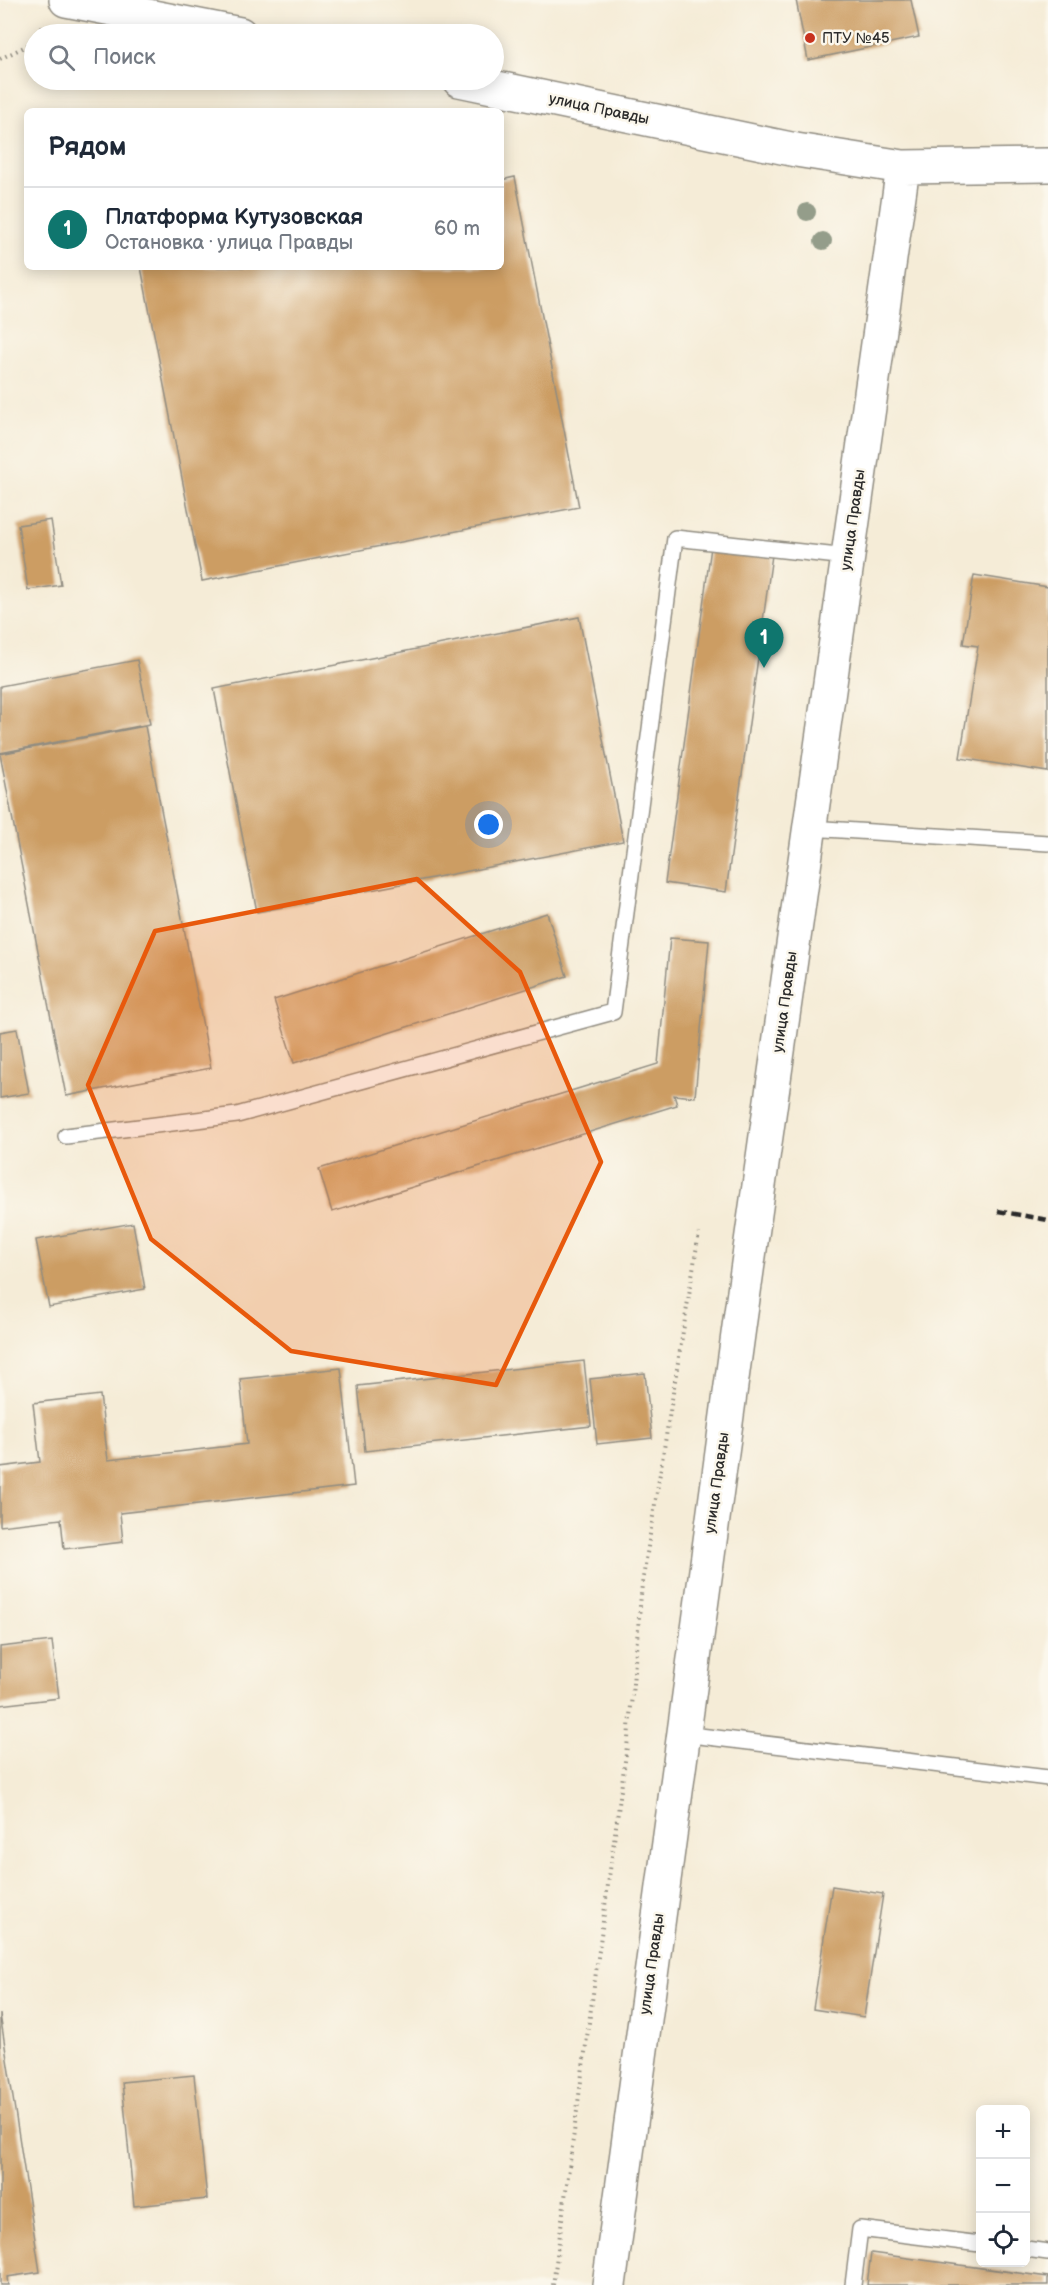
<!DOCTYPE html>
<html lang="ru">
<head>
<meta charset="utf-8">
<style>
	:root { --surface:#fff; --page:#f6f6f7; --text:#1f2937; --muted:#747a83; --line:#e0e1e3; --accent:#0f766e }
	body { margin:0; font-family:"Balsamiq Sans",sans-serif; background:var(--page); color:var(--text) }
	.controls { position:absolute; right:18px; bottom:18px; display:grid; overflow:hidden; border-radius:9px; box-shadow:0 3px 15px #0003 }
	.controls button { width:54px; height:54px; display:grid; place-items:center; padding:0; border:0; border-bottom:2px solid var(--line); background:var(--surface); color:var(--text); font:30px sans-serif }
	.you { position:absolute; left:489px; top:825px; width:21px; height:21px; margin:-15px; border:4px solid #fff; border-radius:50%; background:#1a73e8; box-shadow:0 0 0 9px #1a73e833 }
	.badge { display:grid; place-items:center; width:39px; height:39px; border-radius:50%; background:var(--accent); color:#fff; font-size:20px; font-weight:700 }
	.pin { position:absolute; translate:-50% -50px; filter:drop-shadow(0 2px 3px #0008) }
	.pin::after { content:''; position:absolute; top:32px; width:21px; height:18px; background:inherit; clip-path:polygon(0 0,100% 0,50% 100%) }
	.list { margin:0; padding:0; list-style:none }
	h2 { display:flex; justify-content:space-between; align-items:center; height:78px; margin:0; padding:0 24px; font-size:26px }
	h2 small { font-size:20px; font-weight:400; color:var(--muted) }
	.list li { display:grid; grid-template-columns:39px 1fr auto; gap:18px; align-items:center; box-sizing:border-box; height:84px; padding:0 24px; border-top:2px solid var(--line) }
	.list b { display:block; font-size:22px; white-space:nowrap }
	.list p { margin:0; font-size:20px; white-space:nowrap; color:var(--muted) }
	.list em { font-size:20px; font-style:normal; color:var(--muted) }
	.icon { flex:none; width:33px; height:33px; fill:none; stroke:currentColor; stroke-width:2; stroke-linecap:round; stroke-linejoin:round }
	.map { position:relative; flex:none; width:1048px; height:2285px; overflow:hidden }
	.search { position:absolute; background:var(--surface); box-shadow:0 3px 15px #0003; left:24px; top:24px; width:480px; height:66px; display:flex; align-items:center; gap:15px; box-sizing:border-box; padding:0 21px; border-radius:33px; color:var(--muted); font-size:22px }
	.panel { position:absolute; background:var(--surface); box-shadow:0 3px 15px #0003; left:24px; top:108px; width:480px; height:162px; border-radius:9px }
	.map>svg:first-child { display:block }
	.building { fill:#cc9d64 }
	.lines { fill:none; stroke-linecap:round; stroke-linejoin:round }
	.lane-casing { stroke:#908c81; stroke-width:18 }
	.secondary-casing { stroke:#908c81; stroke-width:36 }
	.path { stroke:#908c81; stroke-width:4; stroke-dasharray:1.5 4.5; stroke-linecap:butt }
	.lane { stroke:#fff; stroke-width:15 }
	.secondary { stroke:#fff; stroke-width:33 }
	.rail { stroke:#2b2b2b; stroke-width:4.5; stroke-dasharray:9 4.5; stroke-linecap:butt }
	.tree { fill:#949d8a }
	.marked { fill:#e8590c; fill-opacity:0.2; stroke:#e8590c; stroke-width:4.5; stroke-linejoin:round }
	.poi-dot { fill:#c8321e; stroke:#fbf7ec; stroke-width:2 }
	.labels { text-anchor:middle; dominant-baseline:central; stroke-width:5; stroke-linejoin:round; paint-order:stroke }
	.poi-label { font-size:15px; fill:#2b2b2b; stroke:#fbf7ec; text-anchor:start }
	.street-label { font-size:15px; fill:#2b2b2b; stroke:#fbf7ec }
</style>
</head>
<body>
<div class="map">
<svg width="1048" height="2285" viewBox="0 0 1048 2285">
	<rect width="100%" height="100%" fill="#fbf7ec"/>
	<filter id="ink" filterUnits="userSpaceOnUse"><feTurbulence type="fractalNoise" baseFrequency=".0167" numOctaves="2"/><feDisplacementMap in="SourceGraphic" scale="12" xChannelSelector="R" yChannelSelector="G"/><feConvolveMatrix kernelMatrix="1 2 1 2 8 2 1 2 1" color-interpolation-filters="sRGB"/></filter>
	<filter id="wash" filterUnits="userSpaceOnUse"><feTurbulence type="fractalNoise" baseFrequency=".008" numOctaves="4" result="noise"/><feDisplacementMap in="SourceGraphic" scale="24" xChannelSelector="R" yChannelSelector="G"/><feGaussianBlur stdDeviation="1.35" result="paint"/><feColorMatrix in="noise" values="0 0 0 0 0 0 0 0 0 0 0 0 0 0 0 0 0 1.4 0 .05"/><feComposite in="paint" operator="in"/></filter>
	<g filter="url(#wash)">
		<rect width="100%" height="100%" fill="#f5ecd7"/>
		<g id="blocks">
			<path class="building" d="M796 0H911L919 37 808 60Z
				M515 177 579 507 202 581 141 267H501V180Z
				M51 520 61 585 28 590 18 525Z
				M711 547 772 555 726 892 665 883Z
				M974 575 1048 587V772L960 758 978 646 963 644Z
				M579 617 623 841 257 912 214 689Z
				M137 660 150 724 0 753V686Z
				M145 726 211 1068 66 1096 0 754Z
				M547 913 567 976 294 1063 274 1000Z
				M670 938 709 941 695 1097 674 1095 677 1105 332 1212 319 1169 658 1064Z
				M17 1029 29 1093 0 1098V1032Z
				M133 1223 145 1289 49 1307 36 1240Z
				M584 1361 591 1426 365 1451 358 1386Z
				M341 1368 354 1486 120 1513 123 1542 64 1549 61 1519 0 1526V1467L40 1462 33 1403 100 1395 108 1460 247 1444 240 1379Z
				M645 1373 652 1438 597 1444 590 1379Z
				M52 1641 59 1698 0 1705V1647Z
				M832 1886 883 1894 864 2017 813 2009Z
				M0 2014 40 2272 7 2277 8 2285H0Z
				M194 2075 207 2199 134 2206 122 2082Z
				M871 2253 1048 2277V2285H867Z"/>
		</g>
	</g>
	<g filter="url(#ink)">
		<use href="#blocks" fill-opacity="0" stroke="#908c81" stroke-width="1.5"/>
		<g class="lines">
			<g class="lane-casing">
				<path id="lane" d="M809 828 1048 843
					M66 1136 237 1115 613 1012 675 538 847 557
					M683 1734 1048 1778
					M1026 2249 1048 2252
					M853 2285 860 2229 980 2244"/>
			</g>
			<g class="secondary-casing">
				<path id="secondary" d="M66 0 240 34
					M459 80 796 150 903 167 1048 165
					M609 2285 739 1327 903 167"/>
			</g>
			<path class="path" d="M41 34 43 24
				M0 59 34 42
				M553 2285 628 1739 642 1584 699 1233"/>
			<use href="#lane" class="lane"/>
			<use href="#secondary" class="secondary"/>
			<path class="rail" d="M998 1211 1048 1220"/>
		</g>
		<g class="tree">
			<circle cx="807" cy="212" r="9"/>
			<circle cx="823" cy="241" r="9"/>
		</g>
	</g>
	<path class="marked" d="M417 879 520 972 601 1162 496 1385 291 1351 151 1239 88 1085 155 931Z"/>
	<circle class="poi-dot" cx="810" cy="38" r="6"/>
	<g class="labels">
		<g class="poi-label">
			<text x="822" y="38">ПТУ №45</text>
		</g>
		<g class="street-label">
			<text transform="translate(599 109) rotate(12)">улица Правды</text>
			<text transform="translate(853 520) rotate(-82)">улица Правды</text>
			<text transform="translate(785 1002) rotate(-82)">улица Правды</text>
			<text transform="translate(717 1483) rotate(-82)">улица Правды</text>
			<text transform="translate(652 1964) rotate(-82)">улица Правды</text>
		</g>
	</g>
</svg>
<div class="controls">
<button>+</button>
<button>−</button>
<button><svg class="icon" aria-label="locate" viewBox="0 0 24 24"><circle cx="12" cy="12" r="6"/><path d="M12 2v4M12 18v4M2 12h4M18 12h4"/></svg></button>
</div>
<div class="you"></div>
<div class="pin badge" style="left:764px;top:668px">1</div>
<div class="search"><svg class="icon" aria-label="search" viewBox="0 0 24 24"><circle cx="10" cy="10" r="6"/><path d="M15 15l6 6"/></svg>Поиск</div>
<section class="panel">
<h2>Рядом<small></small></h2>
<ul class="list">
<li><span class="badge">1</span><div><b>Платформа Кутузовская</b><p>Остановка · улица Правды</p></div><em>60 m</em></li>
</ul>
</section>
</div>
</body>
</html>
